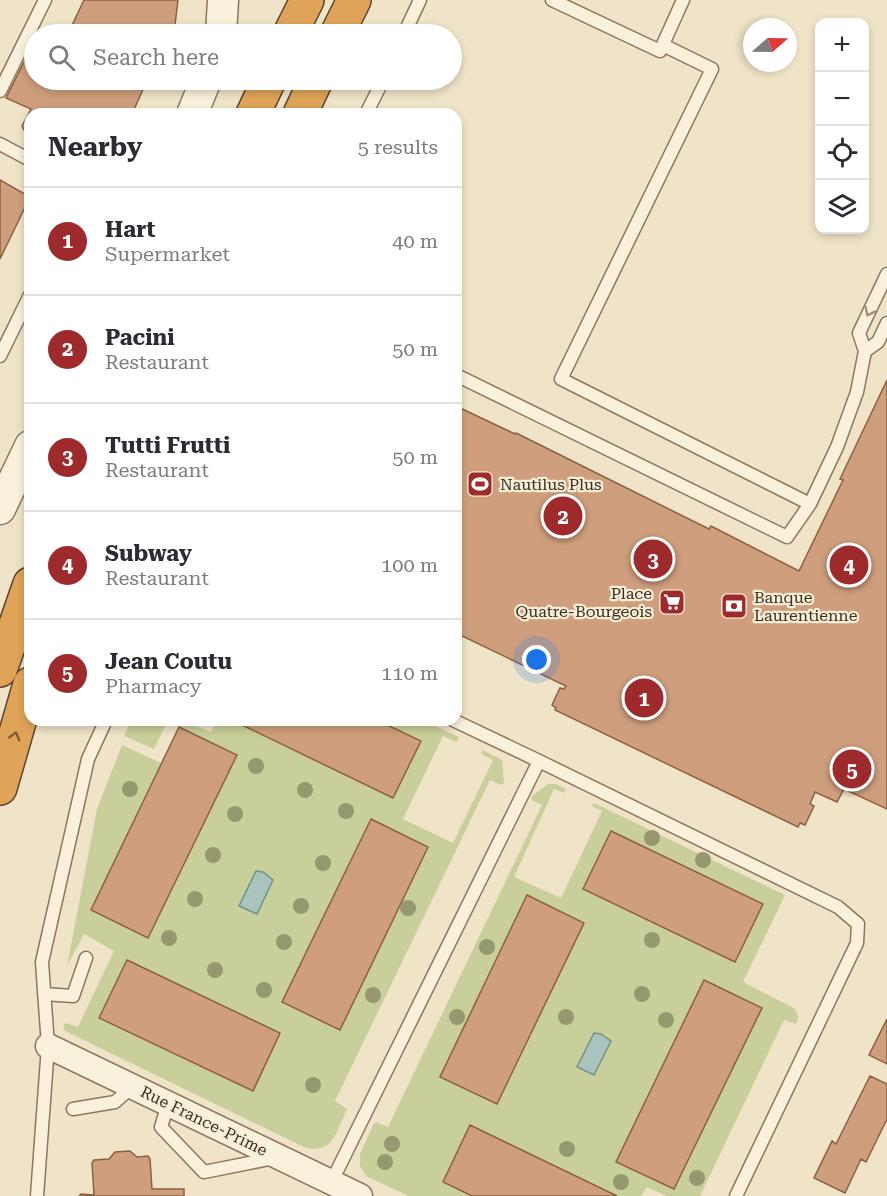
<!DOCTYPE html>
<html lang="en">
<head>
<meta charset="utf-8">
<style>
	:root { --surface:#fff; --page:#f2f2f3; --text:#2b2b33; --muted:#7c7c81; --line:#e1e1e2; --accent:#9e2a2b }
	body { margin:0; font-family:"Roboto Serif",serif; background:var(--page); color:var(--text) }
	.controls { position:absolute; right:18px; top:18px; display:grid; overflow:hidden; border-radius:12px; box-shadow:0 3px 9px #0003 }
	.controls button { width:54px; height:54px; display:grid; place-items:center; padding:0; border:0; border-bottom:2px solid var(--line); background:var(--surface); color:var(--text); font:30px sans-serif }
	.compass { position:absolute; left:743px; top:18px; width:54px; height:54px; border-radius:50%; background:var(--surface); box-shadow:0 3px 9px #0003; rotate:70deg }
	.you { position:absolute; left:537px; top:660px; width:21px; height:21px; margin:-15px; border:4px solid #fff; border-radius:50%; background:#1a73e8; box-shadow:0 0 0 9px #1a73e833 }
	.badge { display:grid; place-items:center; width:39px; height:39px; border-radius:50%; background:var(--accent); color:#fff; font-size:20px; font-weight:700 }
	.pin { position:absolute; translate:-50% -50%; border:3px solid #fff; box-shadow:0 2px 6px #0006 }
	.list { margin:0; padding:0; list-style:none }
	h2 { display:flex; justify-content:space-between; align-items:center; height:78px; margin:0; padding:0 24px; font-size:26px }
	h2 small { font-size:20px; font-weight:400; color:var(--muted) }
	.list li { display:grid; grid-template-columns:39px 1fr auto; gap:18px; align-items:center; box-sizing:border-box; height:108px; padding:0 24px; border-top:2px solid var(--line) }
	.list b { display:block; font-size:22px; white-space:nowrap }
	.list p { margin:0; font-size:20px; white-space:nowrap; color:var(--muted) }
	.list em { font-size:20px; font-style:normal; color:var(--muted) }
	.icon { flex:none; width:33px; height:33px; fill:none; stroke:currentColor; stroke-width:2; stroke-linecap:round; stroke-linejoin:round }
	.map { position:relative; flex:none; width:887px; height:1196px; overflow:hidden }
	.search { position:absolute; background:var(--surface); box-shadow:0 3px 9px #0003; left:24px; top:24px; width:438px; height:66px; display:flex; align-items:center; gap:15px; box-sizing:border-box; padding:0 21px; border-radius:33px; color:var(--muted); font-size:22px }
	.panel { position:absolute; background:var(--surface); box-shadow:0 3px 9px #0003; left:24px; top:108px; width:438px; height:618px; border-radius:18px }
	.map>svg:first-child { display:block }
	.green { fill:#c9cf9b; fill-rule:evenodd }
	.water { fill:#a9c4bc; stroke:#6f938a; stroke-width:1.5 }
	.building { fill:#cf9f7d; stroke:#8d5f41; stroke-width:1.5 }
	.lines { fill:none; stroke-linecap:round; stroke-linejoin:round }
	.service-casing { stroke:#8d765c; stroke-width:15 }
	.minor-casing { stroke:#8d765c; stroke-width:27 }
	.tertiary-casing { stroke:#8d765c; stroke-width:33 }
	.motorway-casing { stroke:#5b4430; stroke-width:36 }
	.service { stroke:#faf1dc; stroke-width:12 }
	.minor { stroke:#faf1dc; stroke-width:24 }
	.tertiary { stroke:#faf1dc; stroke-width:30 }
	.motorway { stroke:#e0a458; stroke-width:33 }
	.tree { fill:#96986f }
	.oneway { stroke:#9c907e }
	.oneway2 { stroke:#7e5d36 }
	.labels { text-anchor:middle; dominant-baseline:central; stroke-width:4.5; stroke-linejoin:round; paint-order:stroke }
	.poi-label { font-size:16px; fill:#3d2e20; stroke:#f7eed8; text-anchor:start }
	.street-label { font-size:16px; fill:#3d2e20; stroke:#f7eed8 }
</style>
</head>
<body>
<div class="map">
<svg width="887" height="1196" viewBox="0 0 887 1196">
	<rect width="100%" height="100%" fill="#f0e4c8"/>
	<path class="green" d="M131 720H168L154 749 124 736Z
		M181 720 211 732 217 720H241L240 724 421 741 394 728 397 720H422L459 737 457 742 443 736 403 819 453 843 493 760 481 754 483 750 502 760 504 783 501 785 490 780 335 1101 347 1109C337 1130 333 1156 304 1147L65 1031 63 1025 67 1023 78 1027 114 951 84 934 67 966 97 809 122 745 161 763 91 910 148 938 237 756 179 727ZM370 819 428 847 340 1030 282 1002ZM127 960 280 1034 252 1091 99 1018Z
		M548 784H556L566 789 564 793 554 789 514 877 561 898 602 811 592 806 594 803 785 895 743 982 794 1008C798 1013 799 1018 796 1024L784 1020 700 1196H666L647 1187 641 1196H408L366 1176 360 1166V1154L374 1123 376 1122 388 1127 542 805 532 800 531 797ZM611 831 763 904 735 962 583 889Z"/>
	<path class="water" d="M256 871 263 872 273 880 257 914 239 906Z
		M594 1033 601 1034 611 1041 594 1075 577 1067Z"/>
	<path class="building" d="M84 0H178L174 33 68 34Z
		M33 44 34 45V80H135L145 85 132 114H30V133L24 130 22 126 31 109 6 98Z
		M0 180 30 197 0 259Z
		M887 380V809L844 789 837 802 815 792 810 804 814 806 805 825 800 823 798 827 555 710 556 708 552 705 560 688 564 689 566 686 456 633V406L515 434 516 433 709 529 711 526 799 571 843 480 840 479Z
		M241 720H377L421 741 393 798 240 724Z
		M179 727 237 755 148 938 91 910Z
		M371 819 428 847 340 1030 282 1002Z
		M611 831 763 904 735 962 583 889Z
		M527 895 584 923 497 1104 440 1077Z
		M127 960 280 1033 253 1091 99 1018Z
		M704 980 762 1008 674 1189 616 1162Z
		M887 1019V1064L869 1055Z
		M870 1076 887 1084V1119L866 1162 861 1159 845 1193 814 1178 832 1141 836 1144Z
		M470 1125 617 1196H472L443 1182Z
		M130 1151 137 1157 148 1156 150 1159 152 1189H184V1196H79L81 1194 94 1195 92 1163 94 1160 109 1159 115 1152Z"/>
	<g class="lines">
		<g class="service-casing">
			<path id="service" d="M552 0 660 51 683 0
				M404 34 420 0
				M0 91 45 0
				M366 114 383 80
				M0 144 30 160
				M865 351 878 342 887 323
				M0 356 30 295
				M456 375 787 537 810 504 561 379 712 69 663 45
				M810 504 837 447 857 392 865 351 859 333 887 274
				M453 720 539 761
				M44 994 73 996 86 958
				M168 1104 161 1127 204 1172 274 1158
				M73 1109 115 1102 132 1087
				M331 1183 539 761 838 907 858 924 857 943 736 1196
				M37 1196 48 1046 42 962 88 759 106 720"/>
		</g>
		<g class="minor-casing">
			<path id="minor" d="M48 1046 360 1196"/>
		</g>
		<g class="tertiary-casing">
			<path id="tertiary" d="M221 34 223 0
				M192 114 206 80
				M0 509 30 446"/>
		</g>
		<g class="motorway-casing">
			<path id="motorway" d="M290 34 307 0
				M337 34 354 0
				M253 114 269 80
				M300 114 316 80
				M0 670 30 584
				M0 788 30 684"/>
		</g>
		<use href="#service" class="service"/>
		<use href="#minor" class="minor"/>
		<use href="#tertiary" class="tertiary"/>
		<use href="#motorway" class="motorway"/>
	</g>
	<g class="tree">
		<circle cx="256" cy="766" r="8"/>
		<circle cx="130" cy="789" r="8"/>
		<circle cx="305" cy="790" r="8"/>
		<circle cx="346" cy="811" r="8"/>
		<circle cx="235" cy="814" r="8"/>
		<circle cx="652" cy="838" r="8"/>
		<circle cx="213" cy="855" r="8"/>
		<circle cx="703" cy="860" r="8"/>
		<circle cx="323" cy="863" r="8"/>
		<circle cx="195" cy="899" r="8"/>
		<circle cx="301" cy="906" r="8"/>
		<circle cx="408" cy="908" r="8"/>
		<circle cx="169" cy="938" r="8"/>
		<circle cx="652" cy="940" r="8"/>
		<circle cx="284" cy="942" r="8"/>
		<circle cx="487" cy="947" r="8"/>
		<circle cx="215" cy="970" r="8"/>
		<circle cx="264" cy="990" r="8"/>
		<circle cx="642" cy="994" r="8"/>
		<circle cx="373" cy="995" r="8"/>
		<circle cx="457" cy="1017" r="8"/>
		<circle cx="566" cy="1017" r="8"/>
		<circle cx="666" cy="1020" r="8"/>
		<circle cx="313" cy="1085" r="8"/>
		<circle cx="392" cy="1144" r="8"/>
		<circle cx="567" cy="1149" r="8"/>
		<circle cx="385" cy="1162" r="8"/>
		<circle cx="697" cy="1178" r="8"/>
		<circle cx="621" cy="1182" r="8"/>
	</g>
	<defs><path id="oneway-chevron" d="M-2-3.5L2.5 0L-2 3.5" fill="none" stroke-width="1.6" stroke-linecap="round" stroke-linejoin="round" transform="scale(1.5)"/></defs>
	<use class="oneway" href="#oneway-chevron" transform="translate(869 312) rotate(116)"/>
	<use class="oneway2" href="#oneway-chevron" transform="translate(15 736) rotate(-74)"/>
	<defs>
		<g id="stadium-square" transform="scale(1.35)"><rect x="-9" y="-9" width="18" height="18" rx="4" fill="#9e2a2b" stroke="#f7eed8"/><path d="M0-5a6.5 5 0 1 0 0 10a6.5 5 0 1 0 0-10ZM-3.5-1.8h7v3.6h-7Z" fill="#fff"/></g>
		<g id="supermarket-square" transform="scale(1.35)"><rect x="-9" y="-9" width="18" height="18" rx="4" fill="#9e2a2b" stroke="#f7eed8"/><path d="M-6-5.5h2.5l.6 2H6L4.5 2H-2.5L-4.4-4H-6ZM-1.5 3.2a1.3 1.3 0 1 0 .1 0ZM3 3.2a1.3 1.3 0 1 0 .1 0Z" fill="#fff"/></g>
		<g id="bank-square" transform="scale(1.35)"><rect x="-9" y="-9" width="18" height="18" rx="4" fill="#9e2a2b" stroke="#f7eed8"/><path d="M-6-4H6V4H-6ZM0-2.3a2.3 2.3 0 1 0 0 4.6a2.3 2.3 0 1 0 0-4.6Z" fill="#fff"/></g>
	</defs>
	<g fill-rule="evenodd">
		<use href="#stadium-square" x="480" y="484"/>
		<use href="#supermarket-square" x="672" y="602"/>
		<use href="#bank-square" x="734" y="606"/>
	</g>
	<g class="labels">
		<g class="poi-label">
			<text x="500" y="484">Nautilus Plus</text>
			<text x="652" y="593" text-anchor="end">Place<tspan x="652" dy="18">Quatre-Bourgeois</tspan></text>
			<text x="754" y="597">Banque<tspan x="754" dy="18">Laurentienne</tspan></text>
		</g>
		<g class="street-label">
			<text transform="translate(204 1121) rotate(26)">Rue France-Prime</text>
		</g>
	</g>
</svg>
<div class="controls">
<button>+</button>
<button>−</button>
<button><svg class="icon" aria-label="locate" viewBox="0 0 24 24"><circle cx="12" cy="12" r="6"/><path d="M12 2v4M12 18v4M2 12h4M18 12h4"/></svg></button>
<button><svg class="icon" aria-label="layers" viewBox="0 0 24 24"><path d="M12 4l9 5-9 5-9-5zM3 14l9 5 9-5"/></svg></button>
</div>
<svg class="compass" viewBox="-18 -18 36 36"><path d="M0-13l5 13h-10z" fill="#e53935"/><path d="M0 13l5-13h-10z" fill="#7c7c81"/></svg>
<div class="you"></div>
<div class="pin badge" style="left:644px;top:698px">1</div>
<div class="pin badge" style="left:563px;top:516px">2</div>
<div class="pin badge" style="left:653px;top:559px">3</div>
<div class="pin badge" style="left:849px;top:565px">4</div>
<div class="pin badge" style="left:852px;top:769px">5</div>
<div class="search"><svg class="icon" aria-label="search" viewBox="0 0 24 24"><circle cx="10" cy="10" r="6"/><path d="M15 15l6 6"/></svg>Search here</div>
<section class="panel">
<h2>Nearby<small>5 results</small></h2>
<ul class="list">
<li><span class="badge">1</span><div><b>Hart</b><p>Supermarket</p></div><em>40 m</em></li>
<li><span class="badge">2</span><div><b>Pacini</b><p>Restaurant</p></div><em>50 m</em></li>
<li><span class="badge">3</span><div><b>Tutti Frutti</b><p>Restaurant</p></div><em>50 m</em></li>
<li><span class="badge">4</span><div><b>Subway</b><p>Restaurant</p></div><em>100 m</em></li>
<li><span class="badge">5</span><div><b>Jean Coutu</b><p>Pharmacy</p></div><em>110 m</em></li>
</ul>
</section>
</div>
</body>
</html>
